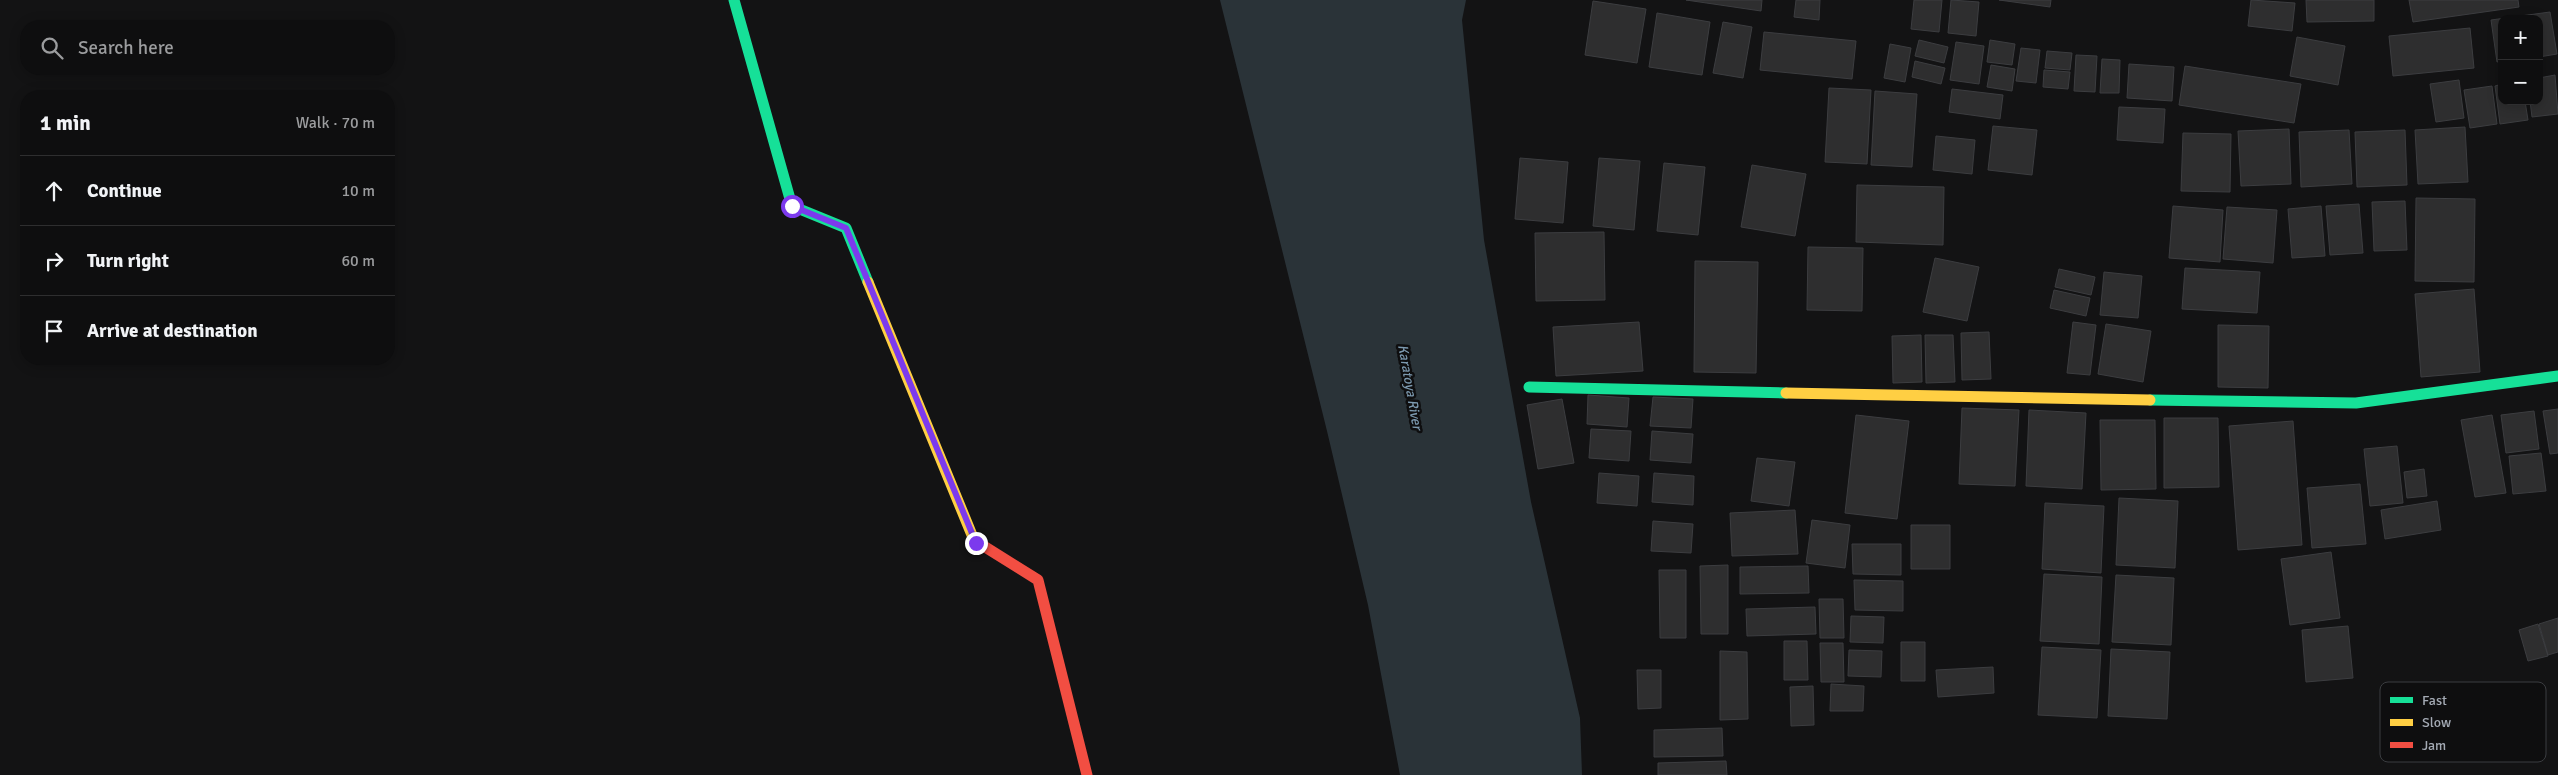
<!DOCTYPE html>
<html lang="en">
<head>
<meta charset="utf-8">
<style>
	:root { --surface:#0e0e0f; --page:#171718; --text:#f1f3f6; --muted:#9b9c9e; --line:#2e2e2f }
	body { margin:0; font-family:Signika,sans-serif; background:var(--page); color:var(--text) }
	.controls { position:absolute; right:15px; top:15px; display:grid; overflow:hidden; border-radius:10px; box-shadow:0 2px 12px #0003 }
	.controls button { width:45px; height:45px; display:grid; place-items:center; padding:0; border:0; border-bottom:1px solid var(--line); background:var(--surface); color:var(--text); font:25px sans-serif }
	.stop { position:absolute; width:15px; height:15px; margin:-11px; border:4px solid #7c3aed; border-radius:50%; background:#fff }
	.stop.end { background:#7c3aed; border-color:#fff; box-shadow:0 1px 5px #0008 }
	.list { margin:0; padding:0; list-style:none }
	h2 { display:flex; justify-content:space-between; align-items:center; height:65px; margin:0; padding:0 20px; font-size:21px }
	h2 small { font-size:16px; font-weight:400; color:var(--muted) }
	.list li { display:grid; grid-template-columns:32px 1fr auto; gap:15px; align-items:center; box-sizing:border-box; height:70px; padding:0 20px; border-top:1px solid var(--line) }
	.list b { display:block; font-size:19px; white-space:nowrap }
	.list em { font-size:16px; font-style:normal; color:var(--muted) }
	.icon { flex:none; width:28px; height:28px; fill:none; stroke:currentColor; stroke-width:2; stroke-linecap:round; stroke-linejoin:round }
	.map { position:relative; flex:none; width:2558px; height:775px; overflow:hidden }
	.search { position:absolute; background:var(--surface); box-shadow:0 2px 12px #0003; left:20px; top:20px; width:375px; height:55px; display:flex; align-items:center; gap:12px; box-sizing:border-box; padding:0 18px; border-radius:20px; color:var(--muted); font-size:19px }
	.panel { position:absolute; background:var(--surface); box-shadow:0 2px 12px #0003; left:20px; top:90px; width:375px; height:275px; border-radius:20px }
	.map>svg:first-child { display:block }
	.water { fill:#2a3338 }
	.building { fill:#2e2e2f; stroke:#3c3d40 }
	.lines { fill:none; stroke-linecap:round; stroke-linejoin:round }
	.fast { stroke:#16e098; stroke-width:11 }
	.slow { stroke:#ffcf43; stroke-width:11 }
	.jam { stroke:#f24e42; stroke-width:11 }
	.route { stroke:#7c3aed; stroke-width:6 }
	.labels { text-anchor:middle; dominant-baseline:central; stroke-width:5; stroke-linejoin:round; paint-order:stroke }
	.water-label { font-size:14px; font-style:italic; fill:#7c99af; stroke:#0e0e0f }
	.key { fill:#0e0e0f; stroke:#3b3d41; stroke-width:1 }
	.key-label { font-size:14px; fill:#a4aab4 }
</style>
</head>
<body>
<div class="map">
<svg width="2558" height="775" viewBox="0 0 2558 775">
	<rect width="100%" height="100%" fill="#131314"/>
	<path class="water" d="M1220 0H1466L1462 20 1484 240 1531 502 1580 718 1582 775H1400L1368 605 1327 431Z"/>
	<path class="building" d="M1686 0H1762L1761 11Z
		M1796 0H1820L1819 20 1794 17Z
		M1914 0H1942L1939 32 1911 29Z
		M1951 0 1979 2 1976 36 1948 33Z
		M1999 0H2051L2050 7Z
		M2251 0 2295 3 2292 31 2248 26Z
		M2306 0H2374V21L2307 22Z
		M2409 0H2518L2519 7 2413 22Z
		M1593 1 1646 9 1637 63 1585 55Z
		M2550 12 2557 54 2539 57V19H2502V61L2497 62 2491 20Z
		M1657 13 1710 22 1702 75 1649 67Z
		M1723 22 1752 27 1743 78 1713 73Z
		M2470 28 2474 68 2393 76 2389 36Z
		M1764 32 1856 41 1852 79 1760 70Z
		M2297 37 2345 46 2338 85 2290 76Z
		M1919 40 1948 47 1944 63 1915 56Z
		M1990 40 2015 44 2012 65 1987 62Z
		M1956 42 1984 46 1979 84 1950 80Z
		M1890 44 1911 48 1905 82 1884 78Z
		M2021 48 2040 50 2036 83 2016 81Z
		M2047 51 2072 53 2070 70 2045 68Z
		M2076 55 2097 56 2095 92 2074 91Z
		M2102 59 2120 60 2119 93H2100Z
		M1915 61 1945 68 1941 84 1912 77Z
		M2129 64 2174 67 2172 101 2127 98Z
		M1991 65 2015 69 2012 91 1987 87Z
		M2185 66 2301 84 2294 123 2179 105Z
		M2044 70 2070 72 2068 89 2043 87Z
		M2555 75 2558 114 2532 117 2530 101H2539V78Z
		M2459 80 2464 118 2436 122 2430 84Z
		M2502 84V101H2525L2528 120 2500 124 2495 86Z
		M2492 86 2497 124 2470 128 2464 90Z
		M1829 88 1871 90 1867 164 1825 162Z
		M1952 89 2003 95 2000 119 1949 112Z
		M1875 91 1917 94 1912 167 1871 165Z
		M2119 107 2165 109 2163 143 2117 140Z
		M1993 126 2037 130 2032 175 1988 170Z
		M2465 127 2468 182 2418 184 2415 130Z
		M2289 129 2291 184 2241 186 2238 131Z
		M2349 130 2352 184 2301 187 2299 132Z
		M2405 130 2407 185 2357 187 2355 132Z
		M2183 133 2231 134 2230 192 2181 191Z
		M1936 136 1975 140 1972 174 1933 170Z
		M1520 158 1568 162 1563 223 1515 219Z
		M1599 158 1640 161 1634 230 1593 226Z
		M1664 163 1705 167 1698 235 1657 231Z
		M1752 165 1806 174 1795 236 1741 227Z
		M1857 185 1944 187 1943 245 1856 242Z
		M2416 198 2475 199 2474 282 2415 281Z
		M2405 201 2407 250 2374 251 2372 202Z
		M2359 204 2363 253 2330 255 2326 206Z
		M2173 206 2223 210 2220 262 2169 258Z
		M2321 206 2325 256 2292 258 2288 209Z
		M2227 207 2277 210 2273 263 2223 259Z
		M1604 232 1605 300 1536 301 1535 233Z
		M1808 247 1863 248 1862 311 1807 310Z
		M1935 258 1979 267 1967 321 1923 312Z
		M1695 261 1758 262 1756 373 1694 372Z
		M2185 268 2260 272 2257 313 2182 309Z
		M2059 269 2095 277 2091 295 2055 287Z
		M2104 272 2142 276 2138 318 2100 315Z
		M2474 289 2480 372 2421 377 2415 294Z
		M2054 290 2090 298 2086 316 2050 308Z
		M1639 322 1643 371 1556 376 1553 327Z
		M2073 322 2096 325 2090 375 2067 373Z
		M2106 324 2151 331 2143 382 2098 374Z
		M2218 325 2269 326 2268 388 2218 387Z
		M1989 332 1991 379 1962 380 1961 333Z
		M1921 335 1922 382 1893 383 1892 336Z
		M1925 335H1953L1955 382 1926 383Z
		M1588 395 1629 398 1627 427 1587 424Z
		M1653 397 1693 399 1691 428 1650 426Z
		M1562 399 1574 463 1538 469 1527 405Z
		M1962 408 2019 410 2015 486 1959 484Z
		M2558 409V453L2550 454 2543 411Z
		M2029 410 2086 413 2082 489 2026 486Z
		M2534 411 2539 449 2506 453 2501 415Z
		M1856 415 1909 421 1897 519 1845 513Z
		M2492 415 2506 493 2475 497 2461 420Z
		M2164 418H2218L2219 487 2164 488Z
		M2100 420H2155L2156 489 2101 490Z
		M2293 421 2302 545 2238 550 2229 426Z
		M1591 429 1631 431 1629 461 1589 458Z
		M1652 431 1693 434 1691 463 1650 460Z
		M2397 446 2403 503 2370 506 2364 449Z
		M2541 453 2546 491 2513 494 2509 456Z
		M1757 458 1795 462 1789 506 1751 501Z
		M2424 469 2427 496 2407 498 2404 472Z
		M1599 473 1639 476 1637 506 1597 503Z
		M1654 473 1694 476 1693 505 1652 502Z
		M2360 484 2366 544 2312 548 2307 488Z
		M2119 498 2178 501 2175 568 2116 565Z
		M2437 501 2441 530 2385 539 2381 510Z
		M2045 503 2104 506 2101 573 2042 569Z
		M1795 510 1798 554 1732 556 1730 513Z
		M1812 520 1850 525 1845 568 1806 563Z
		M1653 521 1693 524 1691 553 1651 551Z
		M1911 525H1950V569H1911Z
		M1852 544H1901V575L1853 574Z
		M2331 552 2340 618 2290 625 2281 559Z
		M1728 565V634H1701L1700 566Z
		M1808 566 1809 593 1740 594V567Z
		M1659 570H1686V638H1660Z
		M2044 574 2102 577 2099 644 2040 641Z
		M2116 575 2174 578 2171 645 2112 642Z
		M1854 580 1903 581V611L1855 610Z
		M1819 599H1843L1844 638H1820Z
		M1815 607 1816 634 1747 636 1746 609Z
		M1851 616 1884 617 1883 643 1850 642Z
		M2558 618V652L2548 655 2539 624Z
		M2538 624 2548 656 2528 661 2519 630Z
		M2348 626 2353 678 2306 682 2302 630Z
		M1784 641H1807L1808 680H1784Z
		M1901 642H1925V681H1901Z
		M1820 643H1843L1844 682H1821Z
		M2042 647 2101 650 2097 718 2038 715Z
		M2111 649 2170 652 2167 719 2108 716Z
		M1849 650 1882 651 1881 677 1848 676Z
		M1720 651 1747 652 1748 719 1720 720Z
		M1993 667 1994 693 1938 697 1936 670Z
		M1637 670H1661V708L1638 709Z
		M1831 684 1864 686 1863 711H1830Z
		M1813 686 1814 725 1791 726 1790 687Z
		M1722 728 1723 756 1654 757V730Z
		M1726 761 1727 775H1658V763Z"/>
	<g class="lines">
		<path class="fast" d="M734 0 792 206 846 228 868 282
			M1529 387 1786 393
			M2150 400 2356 403 2558 376"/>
		<path class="slow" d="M868 282 974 540
			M1786 393 2150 400"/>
		<path class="jam" d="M974 540 1038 580 1087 775"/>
	</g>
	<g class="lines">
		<path class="route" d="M792 206 846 228 976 543"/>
	</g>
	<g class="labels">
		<g class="water-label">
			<text transform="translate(1410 387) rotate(80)">Karatoya River</text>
		</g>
	</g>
	<rect x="2380" y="682" width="166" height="80" rx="8" class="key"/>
	<rect x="2390" y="697" width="23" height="6" fill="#16e098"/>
	<rect x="2390" y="719" width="23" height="7" fill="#ffcf43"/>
	<rect x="2390" y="742" width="23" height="6" fill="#f24e42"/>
	<g class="key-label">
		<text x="2422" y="705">Fast</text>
		<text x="2422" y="727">Slow</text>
		<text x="2422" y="750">Jam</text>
	</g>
</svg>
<div class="controls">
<button>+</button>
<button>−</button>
</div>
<div class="stop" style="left:792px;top:206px"></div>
<div class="stop end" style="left:976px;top:543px"></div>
<div class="search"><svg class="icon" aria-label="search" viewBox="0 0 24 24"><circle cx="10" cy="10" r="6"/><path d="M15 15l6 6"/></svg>Search here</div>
<section class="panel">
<h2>1 min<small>Walk · 70 m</small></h2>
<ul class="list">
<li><svg class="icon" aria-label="ahead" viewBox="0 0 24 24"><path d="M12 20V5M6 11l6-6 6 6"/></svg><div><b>Continue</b></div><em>10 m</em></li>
<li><svg class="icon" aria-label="right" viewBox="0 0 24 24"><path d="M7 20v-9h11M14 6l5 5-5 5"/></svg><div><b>Turn right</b></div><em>60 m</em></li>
<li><svg class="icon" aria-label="arrive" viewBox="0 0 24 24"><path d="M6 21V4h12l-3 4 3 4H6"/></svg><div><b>Arrive at destination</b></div></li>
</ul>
</section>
</div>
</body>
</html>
